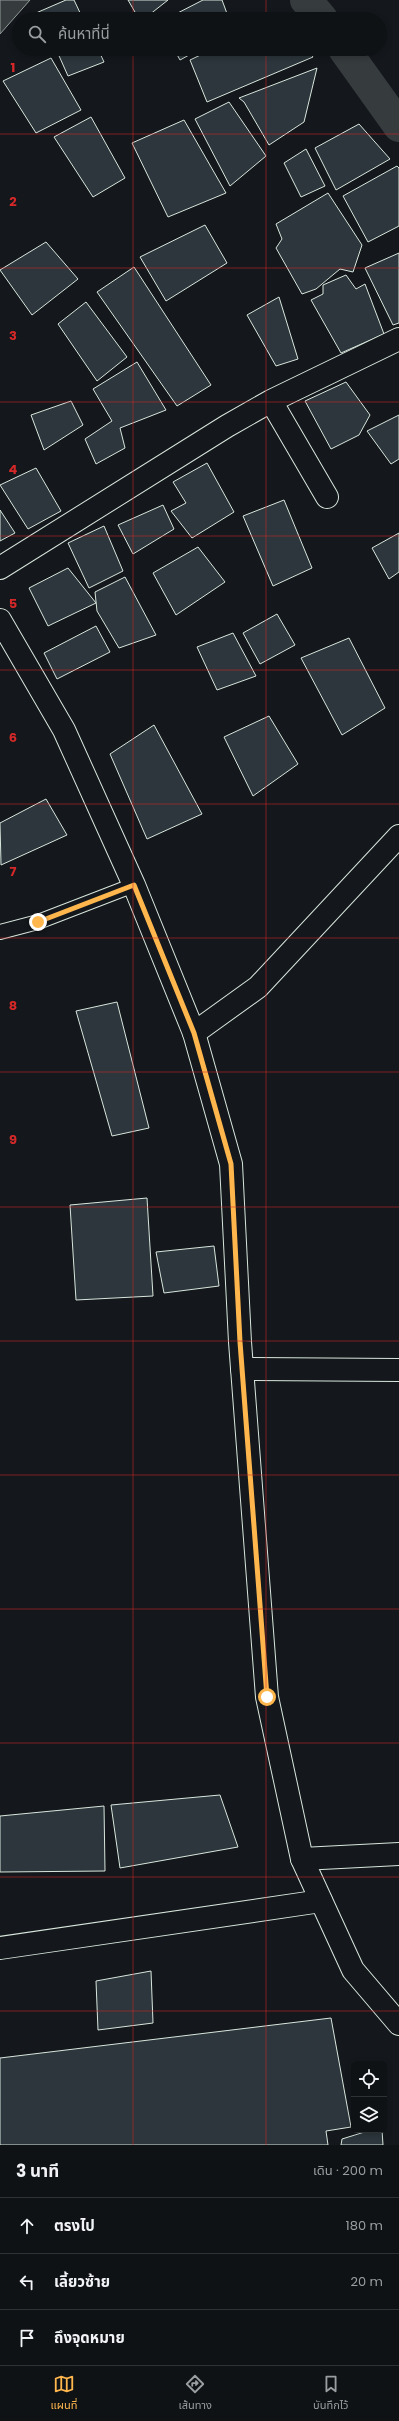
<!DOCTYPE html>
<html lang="th">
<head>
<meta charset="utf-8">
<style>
	:root { --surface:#0f1215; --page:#1d2022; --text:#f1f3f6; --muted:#9b9ea0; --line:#2f3234; --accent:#ffb74d }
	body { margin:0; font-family:Poppins,"Noto Sans Thai",sans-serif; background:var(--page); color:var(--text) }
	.controls { position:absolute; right:12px; bottom:12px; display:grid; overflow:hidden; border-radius:6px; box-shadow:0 2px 6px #0003 }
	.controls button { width:36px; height:36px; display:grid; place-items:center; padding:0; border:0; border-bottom:1px solid var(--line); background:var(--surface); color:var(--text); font:20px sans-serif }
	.stop { position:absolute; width:12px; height:12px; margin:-9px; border:3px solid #ffb74d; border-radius:50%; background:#fff }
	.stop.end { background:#ffb74d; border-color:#fff; box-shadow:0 1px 4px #0008 }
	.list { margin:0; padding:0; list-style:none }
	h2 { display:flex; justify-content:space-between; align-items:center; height:52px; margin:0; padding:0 16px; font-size:17px }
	h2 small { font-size:13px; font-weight:400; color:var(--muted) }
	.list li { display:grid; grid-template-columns:26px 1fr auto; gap:12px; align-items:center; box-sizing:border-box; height:56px; padding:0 16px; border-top:1px solid var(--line) }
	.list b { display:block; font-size:15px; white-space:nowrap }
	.list em { font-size:13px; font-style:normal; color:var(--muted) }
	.icon { flex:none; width:22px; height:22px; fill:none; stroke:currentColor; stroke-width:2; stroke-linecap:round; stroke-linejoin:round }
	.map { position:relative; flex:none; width:399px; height:2145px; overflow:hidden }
	.search { position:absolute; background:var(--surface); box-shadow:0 2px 6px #0003; left:12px; right:12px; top:12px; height:44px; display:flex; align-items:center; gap:10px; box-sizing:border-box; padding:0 14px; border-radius:22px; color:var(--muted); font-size:15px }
	.sheet { height:220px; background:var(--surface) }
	nav { display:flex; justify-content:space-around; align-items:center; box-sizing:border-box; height:56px; border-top:1px solid var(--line); background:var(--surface); font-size:11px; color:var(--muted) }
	nav a { display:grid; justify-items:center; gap:2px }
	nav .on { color:var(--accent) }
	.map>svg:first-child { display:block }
	.water { fill:#363b3e; stroke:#939e99 }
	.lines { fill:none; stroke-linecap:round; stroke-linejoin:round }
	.canal { stroke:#363b3e; stroke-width:32 }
	.building { fill:#2c363c; stroke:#d8e6dc }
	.service-casing { stroke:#d8e6dc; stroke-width:16 }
	.minor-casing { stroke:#d8e6dc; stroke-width:24 }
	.tertiary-casing { stroke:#d8e6dc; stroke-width:24 }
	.service { stroke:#14181c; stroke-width:14 }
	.minor { stroke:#14181c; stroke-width:22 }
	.tertiary { stroke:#14181c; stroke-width:22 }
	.route { stroke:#ffb74d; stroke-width:5 }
	.grid { fill:none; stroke:#d62828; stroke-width:1; stroke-opacity:0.55 }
	.grid-label { font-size:13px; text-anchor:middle; font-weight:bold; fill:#d62828; stroke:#14181c; stroke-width:3; stroke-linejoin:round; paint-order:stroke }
</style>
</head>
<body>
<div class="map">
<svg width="399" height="2145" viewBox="0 0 399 2145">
	<rect width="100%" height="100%" fill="#14181c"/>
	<path class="water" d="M0 0H30L0 34Z"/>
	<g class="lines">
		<path class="canal" d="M306 0 322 19
			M344 49 399 126"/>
	</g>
	<path class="building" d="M66 0H74L83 19H40L36 13Z
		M128 0H168L144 19H139Z
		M203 0H222L229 19H166Z
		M56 49H98L104 62 68 76Z
		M174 49H200L180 60Z
		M213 49H307L313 57 207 102 190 60Z
		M51 58 81 110 36 133 3 81Z
		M317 68 304 122 269 145 244 102 239 98Z
		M229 102 266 156 230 186 195 119Z
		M91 117 125 178 93 197 54 137Z
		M184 120 226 193 168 217 132 143Z
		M359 124 390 159 336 190 315 148Z
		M306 149 325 186 301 197 284 163Z
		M397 166 399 168V226L368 242 343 196Z
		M328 193 362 245 353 272 340 269 316 289 302 294 276 248 282 239 276 224Z
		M205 225 227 263 166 301 140 257Z
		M46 242 78 279 32 315 0 270Z
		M399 253V323L393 325 365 268Z
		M134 267 211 385 177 406 97 292Z
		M346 275 356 289 365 284 384 334 341 353 311 300 323 294V285Z
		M279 297 298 359 276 366 247 315Z
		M86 302 127 357 97 381 58 324Z
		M137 362 166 410 120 428 125 448 96 464 85 439 112 421 93 389Z
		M346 382 370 415 359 435 331 449 305 401Z
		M71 401 83 425 44 450 31 415Z
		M399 415V459L391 464 367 431Z
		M207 463 234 512 192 538 171 511 186 503 173 482Z
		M36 468 61 511 28 529 0 485Z
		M284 500 312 568 273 586 243 516Z
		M163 505 174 529 133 554 118 525Z
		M0 510 15 533 0 541Z
		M104 526 123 571 89 588 68 543Z
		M399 533V572L389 579 372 548Z
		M198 547 225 582 176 615 153 573Z
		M68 568 96 603 48 626 29 588Z
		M125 577 156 635 119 648 97 611 95 592Z
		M277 614 295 645 260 664 243 633Z
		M96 626 110 652 57 679 44 653Z
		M233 633 256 676 217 690 197 647Z
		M349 638 385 708 342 735 301 658Z
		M269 716 298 764 253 796 224 737Z
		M154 725 202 814 147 839 110 754Z
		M46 799 67 835 1 865 0 823Z
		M117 1002 149 1128 112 1136 76 1011Z
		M147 1198 153 1296 76 1300 70 1205Z
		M214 1246 219 1286 164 1293 156 1252Z
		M220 1795 238 1847 120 1868 111 1805Z
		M104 1806 105 1871 0 1872V1816Z
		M151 1971 153 2023 98 2030 96 1981Z
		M331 2018 351 2127 326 2131 328 2145H0V2058Z
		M371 2130H382L383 2145H341L342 2139Z"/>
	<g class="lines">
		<g class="service-casing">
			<path id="service" d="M0 932 38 922 134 885"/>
		</g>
		<g class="minor-casing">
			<path id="minor" d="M271 401 327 497
				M0 568 227 426 271 401 399 339
				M194 1033 258 987 399 836
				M242 1369 399 1370
				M302 1859 399 1854
				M0 1948 321 1901"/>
		</g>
		<g class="tertiary-casing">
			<path id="tertiary" d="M0 620 64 730 134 885 194 1033 231 1164 240 1342 267 1697 302 1859 353 1970 399 2024"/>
		</g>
		<use href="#service" class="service"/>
		<use href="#minor" class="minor"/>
		<use href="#tertiary" class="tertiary"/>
	</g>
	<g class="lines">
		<path class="route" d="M38 922 134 885 194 1033 231 1164 240 1342 267 1697"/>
	</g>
	<path class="grid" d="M133 0V19M266 0V19M133 49V2145M266 49V2145M0 134H399M0 268H399M0 402H399M0 536H399M0 670H399M0 804H399M0 938H399M0 1072H399M0 1207H399M0 1341H399M0 1475H399M0 1609H399M0 1743H399M0 1877H399M0 2011H399"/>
	<g class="grid-label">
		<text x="13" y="72">1</text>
		<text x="13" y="206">2</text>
		<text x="13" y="340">3</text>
		<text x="13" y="474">4</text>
		<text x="13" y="608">5</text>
		<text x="13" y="742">6</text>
		<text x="13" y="876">7</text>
		<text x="13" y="1010">8</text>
		<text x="13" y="1144">9</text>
	</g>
</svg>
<div class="controls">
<button><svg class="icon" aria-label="locate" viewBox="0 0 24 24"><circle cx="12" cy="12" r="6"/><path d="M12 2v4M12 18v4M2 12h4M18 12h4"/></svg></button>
<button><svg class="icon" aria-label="layers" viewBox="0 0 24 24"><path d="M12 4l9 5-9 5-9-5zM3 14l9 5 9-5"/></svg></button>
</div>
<div class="stop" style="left:267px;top:1697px"></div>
<div class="stop end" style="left:38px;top:922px"></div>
<div class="search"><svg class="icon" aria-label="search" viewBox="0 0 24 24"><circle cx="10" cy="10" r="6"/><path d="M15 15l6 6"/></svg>ค้นหาที่นี่</div>
</div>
<section class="sheet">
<h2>3 นาที<small>เดิน · 200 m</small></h2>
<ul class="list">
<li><svg class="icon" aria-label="ahead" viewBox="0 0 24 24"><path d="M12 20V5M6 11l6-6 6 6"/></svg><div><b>ตรงไป</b></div><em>180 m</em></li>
<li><svg class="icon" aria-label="left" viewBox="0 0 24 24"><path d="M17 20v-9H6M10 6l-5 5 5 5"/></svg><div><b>เลี้ยวซ้าย</b></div><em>20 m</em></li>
<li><svg class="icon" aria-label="arrive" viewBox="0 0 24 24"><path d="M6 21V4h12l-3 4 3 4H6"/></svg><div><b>ถึงจุดหมาย</b></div></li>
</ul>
</section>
<nav>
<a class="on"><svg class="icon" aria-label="map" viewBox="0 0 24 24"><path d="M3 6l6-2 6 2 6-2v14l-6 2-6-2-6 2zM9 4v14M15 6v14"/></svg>แผนที่</a>
<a><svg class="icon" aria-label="directions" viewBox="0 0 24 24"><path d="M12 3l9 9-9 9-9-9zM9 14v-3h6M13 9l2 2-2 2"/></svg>เส้นทาง</a>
<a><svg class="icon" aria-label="saved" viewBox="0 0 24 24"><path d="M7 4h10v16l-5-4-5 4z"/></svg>บันทึกไว้</a>
</nav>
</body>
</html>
